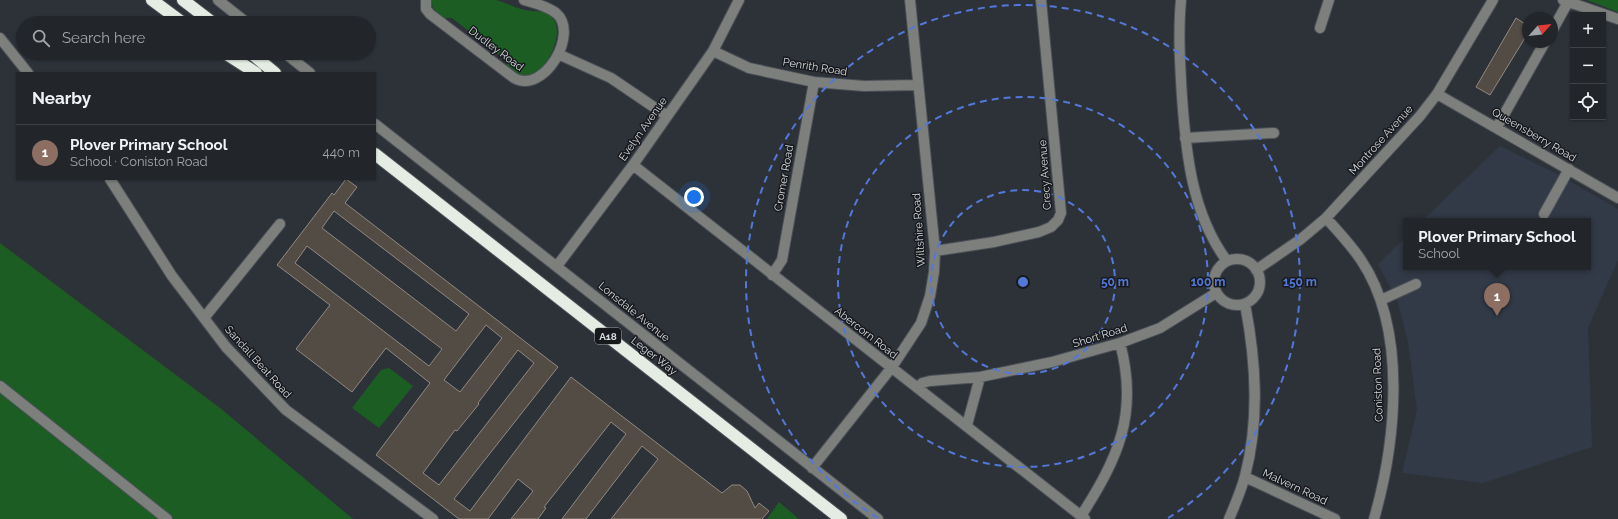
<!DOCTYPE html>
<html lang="en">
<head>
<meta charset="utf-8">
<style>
	:root { --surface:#22262b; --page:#2e3237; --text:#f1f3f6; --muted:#a2a5a9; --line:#3f4347; --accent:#f59b9a }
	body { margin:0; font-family:Raleway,sans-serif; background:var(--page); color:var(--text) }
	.controls { position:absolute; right:12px; top:12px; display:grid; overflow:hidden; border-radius:0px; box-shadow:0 1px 3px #0004 }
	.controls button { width:36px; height:36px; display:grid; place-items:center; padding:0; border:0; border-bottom:1px solid var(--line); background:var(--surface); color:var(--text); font:20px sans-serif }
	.compass { position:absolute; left:1522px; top:12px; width:36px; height:36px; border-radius:50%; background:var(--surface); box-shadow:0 1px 3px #0004; rotate:63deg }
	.you { position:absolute; left:694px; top:197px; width:14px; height:14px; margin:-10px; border:3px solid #fff; border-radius:50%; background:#1a73e8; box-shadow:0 0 0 6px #1a73e833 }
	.badge { display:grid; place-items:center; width:26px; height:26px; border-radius:50%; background:var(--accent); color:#fff; font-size:13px; font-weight:700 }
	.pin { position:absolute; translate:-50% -33px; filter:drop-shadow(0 1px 2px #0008) }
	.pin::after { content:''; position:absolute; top:21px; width:14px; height:12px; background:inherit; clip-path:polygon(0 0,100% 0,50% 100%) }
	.popup { position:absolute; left:1403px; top:218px; width:188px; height:52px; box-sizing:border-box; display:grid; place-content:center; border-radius:0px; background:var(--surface); filter:drop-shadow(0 1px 3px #0005); font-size:13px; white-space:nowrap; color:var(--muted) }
	.popup b { font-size:15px; color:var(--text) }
	.popup::after { content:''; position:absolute; left:50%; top:100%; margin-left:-8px; border:8px solid transparent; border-top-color:var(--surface) }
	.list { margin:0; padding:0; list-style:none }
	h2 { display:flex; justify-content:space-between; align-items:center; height:52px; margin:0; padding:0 16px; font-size:17px }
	h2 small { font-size:13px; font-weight:400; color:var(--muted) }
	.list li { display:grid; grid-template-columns:26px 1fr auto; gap:12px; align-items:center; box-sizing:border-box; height:56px; padding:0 16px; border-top:1px solid var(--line) }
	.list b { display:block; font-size:15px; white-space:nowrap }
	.list p { margin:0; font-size:13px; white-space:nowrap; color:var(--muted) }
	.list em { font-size:13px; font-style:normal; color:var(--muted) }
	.icon { flex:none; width:22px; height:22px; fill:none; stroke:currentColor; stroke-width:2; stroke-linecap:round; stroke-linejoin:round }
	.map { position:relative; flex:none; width:1618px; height:519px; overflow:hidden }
	.search { position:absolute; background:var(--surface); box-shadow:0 1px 3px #0004; left:16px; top:16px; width:360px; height:44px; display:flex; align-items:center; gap:10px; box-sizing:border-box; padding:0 14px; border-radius:22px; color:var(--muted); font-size:15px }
	.panel { position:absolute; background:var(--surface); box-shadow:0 1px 3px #0004; left:16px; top:72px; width:360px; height:108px; border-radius:0px }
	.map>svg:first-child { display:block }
	.built { fill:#323a47 }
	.green { fill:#1c5d24 }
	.building { fill:#534c45; stroke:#918981; fill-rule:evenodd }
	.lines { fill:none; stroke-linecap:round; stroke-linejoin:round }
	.minor-casing { stroke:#4b5057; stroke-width:12 }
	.highway-casing { stroke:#4b5057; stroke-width:14 }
	.minor { stroke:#7c7f7c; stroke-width:10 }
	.highway { stroke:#e4ece3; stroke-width:12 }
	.ring { fill:none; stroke:#5478da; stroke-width:2; stroke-dasharray:7 5 }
	.labels { text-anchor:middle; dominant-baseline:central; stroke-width:3; stroke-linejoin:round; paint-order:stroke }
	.shield { fill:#17191d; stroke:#9da0a4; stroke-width:1 }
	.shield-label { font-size:10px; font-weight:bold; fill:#d6dade }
	.street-label { font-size:11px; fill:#d6dade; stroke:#17191d }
	.centre { fill:#5478da; stroke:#17191d; stroke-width:2 }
	.ring-label { font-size:12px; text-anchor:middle; font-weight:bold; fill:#5478da; stroke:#17191d; stroke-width:3; stroke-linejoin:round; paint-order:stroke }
</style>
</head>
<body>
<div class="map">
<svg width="1618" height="519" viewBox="0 0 1618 519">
	<rect width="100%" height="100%" fill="#2d3239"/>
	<path class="built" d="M1500 146 1555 173 1618 209V260L1588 328 1592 447 1483 483 1402 473 1417 410 1408 342 1398 303 1378 264 1406 237V267H1588V221H1422Z"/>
	<path class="green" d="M431 0C447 0 462 0 477 0 483 0 490 0 496 0 507 3 519 10 531 11 537 12 542 10 548 14 569 26 548 70 532 75 522 79 514 72 507 67L506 60 452 18H443L433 8Z
		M1586 0H1618V12L1587 0Z
		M0 243 220 408 353 519H0Z
		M389 368 413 386 379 428 352 408 381 370Z
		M779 502 799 519H767Z"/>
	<path class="building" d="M1516 18 1528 26V33L1490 95 1476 87Z
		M346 179 357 187 345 203 558 367 454 499 470 511 571 377 722 493 732 485H740L747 491 755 508 759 503 769 511 762 519H611L658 459 642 446 586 519H562L626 434 611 422 544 507 546 508 538 519H511L533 491 518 479 488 519H459L376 455 430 383 386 348 352 392 296 349 330 305 277 265 332 193 334 195ZM334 211 469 314 456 331 322 228ZM307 246 442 349 429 366 295 263ZM486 325 502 338 460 392 444 380ZM518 350 534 363 439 485 423 473 455 430 457 431 479 404 478 403Z"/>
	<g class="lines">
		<g class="minor-casing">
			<path id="minor" d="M218 0 247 23
				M426 0V9L430 14 514 78C544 95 580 33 556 13 547 6 534 3 524 0
				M1181 0C1178 32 1180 65 1182 97 1186 154 1192 214 1227 261
				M1563 0 1618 19
				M1320 28 1329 0
				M1552 31 1568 2
				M0 38 28 73
				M713 51 749 68 814 82 864 86 918 85
				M285 53 310 73
				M558 54 611 78 667 116
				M1437 94 1618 198
				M375 124 878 519
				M1497 127 1545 42
				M1185 138 1274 133
				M633 165 1085 519
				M110 179 172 276 226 347 286 410 433 519
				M1544 214 1569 169
				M1326 218C1338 231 1351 245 1361 260 1408 330 1396 442 1374 519
				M935 251 994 242 1039 232 1051 227 1058 220 1061 213 1041 0
				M1214 282a23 23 0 1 1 46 0a23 23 0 1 1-46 0Z
				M557 266 633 165 713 51 739 0
				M1256 270 1301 239 1326 218 1420 116 1437 94 1493 0
				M772 275 782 260 814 82
				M1381 300 1416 284
				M204 318 280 224
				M0 386 167 519
				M918 388 922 383 930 381 980 377 1052 362 1120 343 1160 328 1216 293
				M967 425 980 377
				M812 468 892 367 921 323 930 296 934 272 935 251 910 0
				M1245 477 1335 519
				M1081 516C1118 458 1139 414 1120 343
				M1229 519C1235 505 1241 491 1245 476 1260 419 1256 361 1245 304"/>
		</g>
		<g class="highway-casing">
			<path id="highway" d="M152 0 183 23
				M183 0 213 23
				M225 53 256 73
				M251 53 275 73
				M375 154 841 519"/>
		</g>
		<use href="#minor" class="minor"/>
		<use href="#highway" class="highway"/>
	</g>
	<g class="ring">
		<circle cx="1023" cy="282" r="92"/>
		<circle cx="1023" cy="282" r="185"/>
		<path d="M878 518A277 277 0 1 1 1168 518"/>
	</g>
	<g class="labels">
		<rect class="shield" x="595" y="328" width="26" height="16" rx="3"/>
		<g class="shield-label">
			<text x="608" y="336">A18</text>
		</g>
		<g class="street-label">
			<text transform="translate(496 49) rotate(37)">Dudley Road</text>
			<text transform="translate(815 67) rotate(9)">Penrith Road</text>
			<text transform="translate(643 129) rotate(-55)">Evelyn Avenue</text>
			<text transform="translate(1534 135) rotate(30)">Queensberry Road</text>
			<text transform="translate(1381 140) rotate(-48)">Montrose Avenue</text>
			<text transform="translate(1045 175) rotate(-94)">Crecy Avenue</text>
			<text transform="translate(784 178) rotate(-80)">Cromer Road</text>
			<text transform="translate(919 230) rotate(-94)">Wiltshire Road</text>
			<text transform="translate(634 312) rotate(39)">Lonsdale Avenue</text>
			<text transform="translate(866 333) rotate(38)">Abercorn Road</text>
			<text transform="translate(1100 336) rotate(-17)">Short Road</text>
			<text transform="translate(654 356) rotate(38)">Leger Way</text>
			<text transform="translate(258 362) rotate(48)">Sandall Beat Road</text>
			<text transform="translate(1378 385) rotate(-92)">Coniston Road</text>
			<text transform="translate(1295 487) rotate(25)">Malvern Road</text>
		</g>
	</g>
	<circle cx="1023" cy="282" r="6" class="centre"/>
	<g class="ring-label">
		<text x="1115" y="286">50 m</text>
		<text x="1208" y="286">100 m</text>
		<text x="1300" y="286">150 m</text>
	</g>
</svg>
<div class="controls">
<button>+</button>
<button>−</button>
<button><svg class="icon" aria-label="locate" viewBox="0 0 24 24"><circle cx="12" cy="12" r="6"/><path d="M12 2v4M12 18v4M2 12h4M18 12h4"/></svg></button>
</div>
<svg class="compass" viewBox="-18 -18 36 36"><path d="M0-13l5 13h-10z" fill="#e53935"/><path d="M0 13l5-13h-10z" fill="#a2a5a9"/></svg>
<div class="you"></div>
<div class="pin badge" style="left:1497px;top:316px;background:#8d6e63">1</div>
<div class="popup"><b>Plover Primary School</b>School</div>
<div class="search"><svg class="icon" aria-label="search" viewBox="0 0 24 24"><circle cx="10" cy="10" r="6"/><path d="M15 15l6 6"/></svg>Search here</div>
<section class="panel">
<h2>Nearby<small></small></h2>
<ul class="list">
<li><span class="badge" style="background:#8d6e63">1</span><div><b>Plover Primary School</b><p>School · Coniston Road</p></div><em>440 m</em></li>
</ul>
</section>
</div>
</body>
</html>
